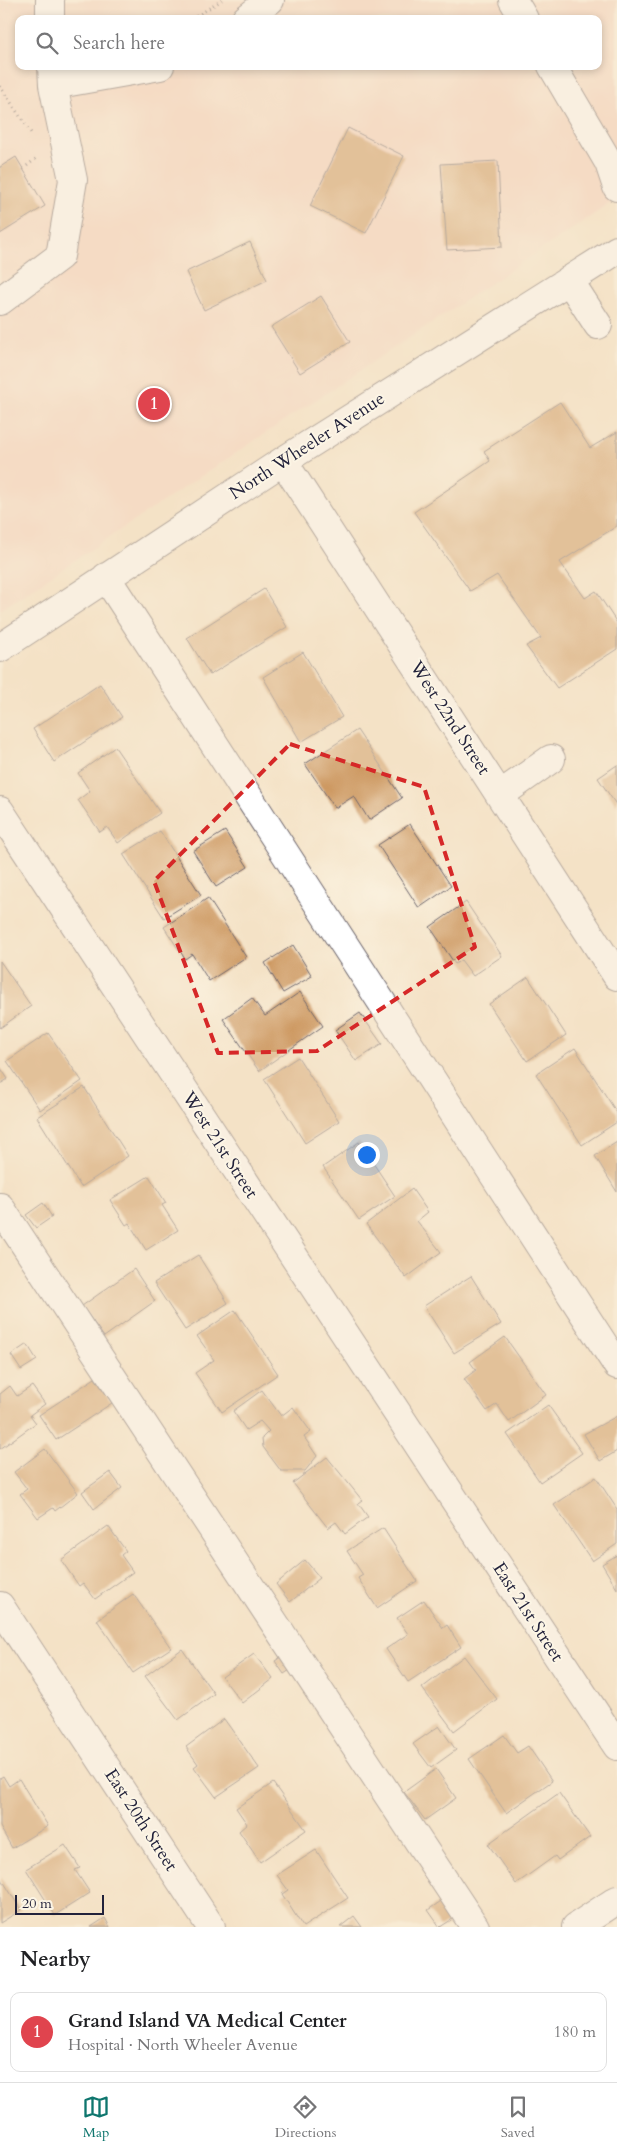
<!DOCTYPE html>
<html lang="en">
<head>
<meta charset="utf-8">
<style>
	:root { --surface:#fff; --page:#f2f2f2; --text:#202124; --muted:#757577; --line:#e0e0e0; --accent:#0f766e }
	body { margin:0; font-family:Cardo,serif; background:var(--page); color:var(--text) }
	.scale { position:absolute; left:15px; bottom:12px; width:89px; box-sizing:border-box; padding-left:5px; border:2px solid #22223b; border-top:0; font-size:14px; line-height:18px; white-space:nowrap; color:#22223b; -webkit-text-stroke:4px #fcf5e5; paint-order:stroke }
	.you { position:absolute; left:366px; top:1154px; width:18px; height:18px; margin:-12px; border:4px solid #fff; border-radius:50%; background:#1a73e8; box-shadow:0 0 0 8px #1a73e833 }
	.badge { display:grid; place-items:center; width:32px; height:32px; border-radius:50%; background:var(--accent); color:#fff; font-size:16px; font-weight:700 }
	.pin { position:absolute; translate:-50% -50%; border:2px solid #fff; box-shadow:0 1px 5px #0006 }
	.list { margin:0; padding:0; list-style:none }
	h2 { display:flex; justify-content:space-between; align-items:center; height:65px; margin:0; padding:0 20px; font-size:21px }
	h2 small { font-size:16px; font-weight:400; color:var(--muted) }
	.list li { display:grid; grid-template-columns:32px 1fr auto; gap:15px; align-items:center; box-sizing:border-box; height:80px; margin:0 10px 10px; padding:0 10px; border:1px solid var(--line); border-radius:10px }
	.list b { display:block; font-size:19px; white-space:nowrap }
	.list p { margin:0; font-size:16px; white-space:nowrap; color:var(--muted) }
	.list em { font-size:16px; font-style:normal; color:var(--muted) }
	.icon { flex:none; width:28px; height:28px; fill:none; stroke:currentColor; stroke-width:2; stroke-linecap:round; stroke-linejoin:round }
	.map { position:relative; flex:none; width:617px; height:1927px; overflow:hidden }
	.search { position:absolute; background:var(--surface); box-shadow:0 2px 8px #0003; left:15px; right:15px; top:15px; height:55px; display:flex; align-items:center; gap:12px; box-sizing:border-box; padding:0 18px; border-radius:10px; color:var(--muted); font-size:19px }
	.sheet { height:155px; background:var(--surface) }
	nav { display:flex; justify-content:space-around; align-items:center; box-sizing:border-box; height:70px; border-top:1px solid var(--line); background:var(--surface); font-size:14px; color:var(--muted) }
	nav a { display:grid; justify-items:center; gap:2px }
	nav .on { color:var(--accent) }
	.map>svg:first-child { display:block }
	.built { fill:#f5d3c1; fill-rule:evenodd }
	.building { fill:#cd9962 }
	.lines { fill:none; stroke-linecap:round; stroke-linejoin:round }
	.minor-casing { stroke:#6c656c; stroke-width:30 }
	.major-casing { stroke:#6c656c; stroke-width:30 }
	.path { stroke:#6c656c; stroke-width:3; stroke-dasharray:1 4; stroke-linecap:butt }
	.minor { stroke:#fff; stroke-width:28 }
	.major { stroke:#fff; stroke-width:28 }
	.marked { fill:none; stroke:#d62828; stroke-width:4; stroke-dasharray:10 6; stroke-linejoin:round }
	.labels { text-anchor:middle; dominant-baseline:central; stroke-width:4; stroke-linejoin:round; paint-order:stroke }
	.street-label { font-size:18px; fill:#22223b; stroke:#fcf5e5 }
</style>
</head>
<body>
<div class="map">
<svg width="617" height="1927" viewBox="0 0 617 1927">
	<rect width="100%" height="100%" fill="#fcf5e5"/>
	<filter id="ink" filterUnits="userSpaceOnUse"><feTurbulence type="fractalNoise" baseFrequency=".02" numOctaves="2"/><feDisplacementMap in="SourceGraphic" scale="10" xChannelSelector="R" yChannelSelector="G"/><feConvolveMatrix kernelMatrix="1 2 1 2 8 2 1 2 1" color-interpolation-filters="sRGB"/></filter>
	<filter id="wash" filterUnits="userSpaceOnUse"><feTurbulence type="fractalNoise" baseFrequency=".0096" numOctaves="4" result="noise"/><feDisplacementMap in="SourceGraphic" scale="20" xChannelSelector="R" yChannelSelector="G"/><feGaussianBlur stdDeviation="1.12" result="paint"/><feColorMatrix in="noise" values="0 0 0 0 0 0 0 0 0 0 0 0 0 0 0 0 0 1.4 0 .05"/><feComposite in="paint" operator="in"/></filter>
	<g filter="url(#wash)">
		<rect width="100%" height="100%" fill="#f4e2c6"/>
		<path class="built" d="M0 0H617V199L0 610ZM19 19H598V66H19Z"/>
		<g id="blocks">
			<path class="building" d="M348 128 404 156 366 233 310 206Z
				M16 157 45 206 0 234V167Z
				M498 161 502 247 447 250 441 164Z
				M250 242 267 280 204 310 186 272Z
				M321 296 350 342 300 373 271 327Z
				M560 402 590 448 617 432V526L560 562 585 598 596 591 617 623V649L557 688 526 646 541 638 497 575 470 591 414 512 490 461 484 451Z
				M264 589 287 627 210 675 187 638Z
				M303 652 342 717 301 742 263 677Z
				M100 684 122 717 54 762 33 729Z
				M357 730 402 798 369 820 354 796 335 808 305 764Z
				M115 747 160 813 118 843 107 827 100 832 78 800 90 791 78 773Z
				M617 765V806L598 778Z
				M410 824 451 886 419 908 378 845Z
				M160 831 201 895 164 918 123 854Z
				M225 831 248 867 216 887 193 851Z
				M208 898 246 957 209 981 192 954 185 959 164 927Z
				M466 902 502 956 473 976 461 960 455 964 430 927Z
				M293 945 312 976 283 993 265 963Z
				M0 961 31 1006 0 1028Z
				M528 977 566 1035 527 1061 489 1004Z
				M300 992 323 1026 259 1071 223 1019 252 998 265 1016Z
				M360 1013 382 1044 356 1061 335 1030Z
				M48 1033 82 1081 40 1110 7 1061Z
				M575 1048 617 1113V1122L582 1145 536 1074Z
				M298 1057 339 1121 305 1143 264 1079Z
				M0 1067 8 1079 0 1084Z
				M84 1087 128 1156 81 1187 37 1117Z
				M359 1142 395 1196 359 1220 323 1167Z
				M617 1142V1192L595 1156Z
				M149 1176 166 1203 162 1205 178 1230 146 1250 129 1223 126 1225 110 1200Z
				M412 1189 428 1212 417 1221 441 1252 406 1278 366 1224Z
				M43 1203 52 1217 36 1228 26 1215Z
				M198 1255 228 1303 185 1330 154 1283Z
				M134 1269 155 1301 104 1337 82 1306Z
				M471 1276 501 1324 454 1353 424 1306Z
				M235 1310 278 1374 222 1412 195 1373 214 1360 197 1336Z
				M505 1337 546 1395 509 1422 497 1404 487 1411 464 1379 476 1370 470 1362Z
				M27 1344 37 1360 21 1370 11 1355Z
				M95 1378 112 1403 56 1440 39 1415Z
				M10 1386 17 1396 32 1386 45 1404 30 1415 36 1423 0 1449V1394Z
				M262 1390 281 1416 293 1407 311 1432 304 1437 317 1456 305 1471H281L263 1447 262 1438 269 1431 260 1421 246 1430 233 1411Z
				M548 1405 582 1453 540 1482 507 1434Z
				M617 1416V1451L600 1461 584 1434Z
				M45 1449 78 1493 55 1511 53 1508 38 1518 20 1494 27 1489 14 1472Z
				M327 1457 362 1500 358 1503 368 1517 345 1534 336 1522 328 1528 293 1483Z
				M110 1472 122 1488 94 1509 82 1492Z
				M596 1477 617 1509V1544L592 1561 554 1505Z
				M108 1526 126 1551 121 1555 133 1572 95 1599 83 1583 79 1586 61 1560Z
				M383 1528 417 1581 377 1608 358 1578 363 1575 347 1551Z
				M617 1555V1589L602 1564Z
				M305 1560 320 1578 290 1602 276 1584Z
				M133 1594 171 1648 133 1673 97 1620Z
				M424 1600 443 1628 447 1625 461 1647 408 1682 386 1649 408 1634 397 1618Z
				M182 1649 214 1694 178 1720 145 1676Z
				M254 1654 273 1679 242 1703 222 1677Z
				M284 1655 293 1668 284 1674 275 1661Z
				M464 1656 497 1699 454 1731 422 1688Z
				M224 1719 259 1768 216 1797 194 1767 198 1764 186 1747Z
				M439 1726 456 1750 431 1768 413 1744Z
				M504 1735 517 1753 528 1746 552 1781 506 1813 469 1759Z
				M436 1769 456 1798 425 1820 404 1792Z
				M3 1776 9 1786 19 1779 48 1826 12 1848 0 1827V1778Z
				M273 1783 306 1830 260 1862 239 1831 247 1824 236 1808Z
				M559 1793 590 1837 558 1860 555 1856 516 1884 488 1844Z
				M65 1845 80 1868 75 1870 90 1893 55 1915 26 1869Z
				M316 1850 348 1898 303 1927 282 1894 288 1890 277 1875Z
				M0 1876 21 1910 0 1923Z
				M447 1897 459 1915 440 1927 428 1910Z
				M354 1916 362 1927H340Z
				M105 1918 110 1927H91Z"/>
		</g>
	</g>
	<g filter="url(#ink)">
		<use href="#blocks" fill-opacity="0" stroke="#6c656c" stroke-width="1"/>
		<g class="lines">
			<g class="minor-casing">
				<path id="minor" d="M50 0V19
					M513 0 524 19
					M246 19 270 0
					M552 66 609 163 617 187
					M53 85 160 66
					M569 280 598 325
					M0 301 60 256 73 180 53 85 52 66
					M283 461 617 976
					M106 577 617 1365
					M0 648 283 461 617 250
					M500 795 551 759
					M0 811 617 1746
					M0 1207 475 1927
					M0 1606 211 1927"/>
			</g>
			<g class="major-casing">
				<path id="major" d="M576 1927 617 1900"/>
			</g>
			<path class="path" d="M192 19 222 0
				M0 86 33 136
				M23 169 38 157"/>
			<use href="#minor" class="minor"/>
			<use href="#major" class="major"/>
		</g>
	</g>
	<path d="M0 0H617V1927H0ZM290 744 424 787 475 947 317 1051 218 1053 154 881Z" fill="#f4e2c6" fill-opacity=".55" fill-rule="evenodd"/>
	<path class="marked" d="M290 744 424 787 475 947 317 1051 218 1053 154 881Z"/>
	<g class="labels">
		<g class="street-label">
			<text transform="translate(307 446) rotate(-33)">North Wheeler Avenue</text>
			<text transform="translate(450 718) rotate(57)">West 22nd Street</text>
			<text transform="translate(220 1145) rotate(57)">West 21st Street</text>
			<text transform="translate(528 1612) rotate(57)">East 21st Street</text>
			<text transform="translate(141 1820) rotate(57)">East 20th Street</text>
		</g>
	</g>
</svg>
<div class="scale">20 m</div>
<div class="you"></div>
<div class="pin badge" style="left:154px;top:404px;background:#e0444e">1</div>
<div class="search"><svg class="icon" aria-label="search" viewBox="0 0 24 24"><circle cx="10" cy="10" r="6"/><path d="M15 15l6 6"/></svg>Search here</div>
</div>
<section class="sheet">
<h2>Nearby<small></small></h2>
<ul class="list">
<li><span class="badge" style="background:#e0444e">1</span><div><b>Grand Island VA Medical Center</b><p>Hospital · North Wheeler Avenue</p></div><em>180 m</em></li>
</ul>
</section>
<nav>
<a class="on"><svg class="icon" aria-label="map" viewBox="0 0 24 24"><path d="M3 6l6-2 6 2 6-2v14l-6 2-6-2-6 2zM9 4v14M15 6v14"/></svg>Map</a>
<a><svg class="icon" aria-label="directions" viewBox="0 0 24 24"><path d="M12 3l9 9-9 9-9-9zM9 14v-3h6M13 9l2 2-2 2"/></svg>Directions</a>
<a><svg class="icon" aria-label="saved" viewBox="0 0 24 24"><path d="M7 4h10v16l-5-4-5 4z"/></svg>Saved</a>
</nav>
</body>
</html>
